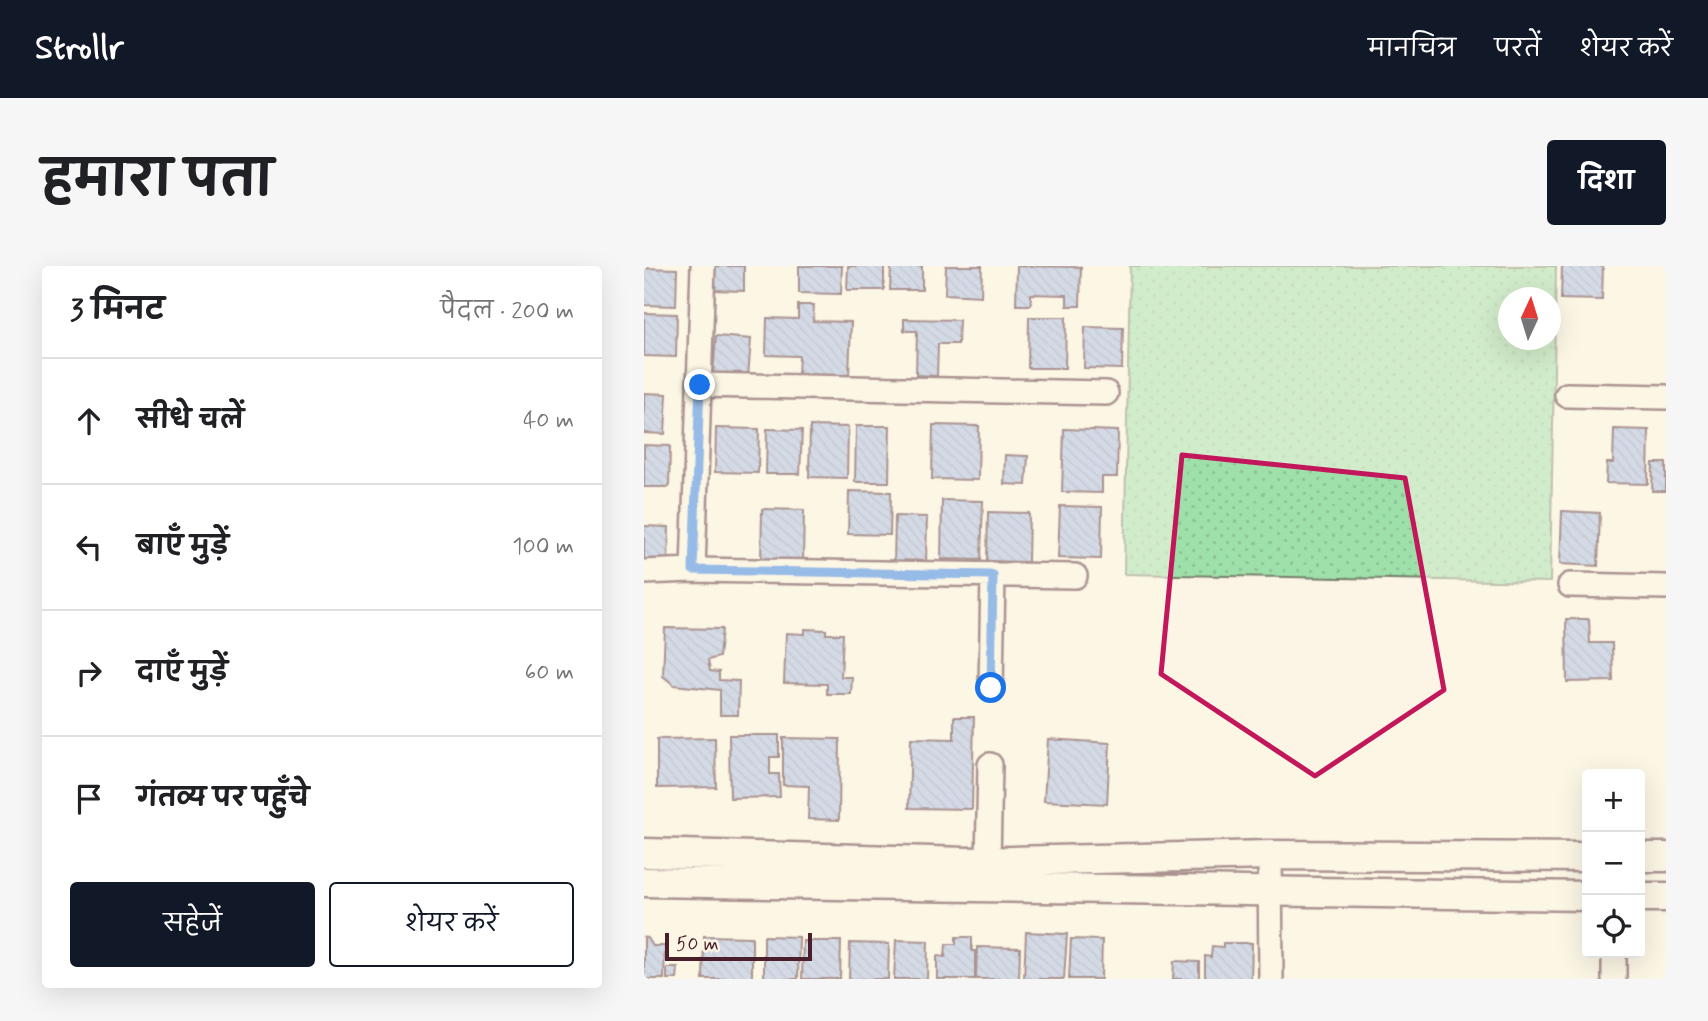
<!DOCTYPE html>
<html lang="hi">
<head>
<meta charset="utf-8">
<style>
	:root { --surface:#fff; --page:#f6f6f6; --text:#202124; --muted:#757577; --line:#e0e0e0; --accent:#111827 }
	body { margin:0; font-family:Mynerve,"Playpen Sans Deva",sans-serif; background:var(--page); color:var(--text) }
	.controls { position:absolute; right:21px; bottom:21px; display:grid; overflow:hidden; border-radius:7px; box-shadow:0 7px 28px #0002 }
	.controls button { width:63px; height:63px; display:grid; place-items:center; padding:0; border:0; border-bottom:2px solid var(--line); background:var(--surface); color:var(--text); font:35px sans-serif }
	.compass { position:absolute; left:854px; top:21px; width:63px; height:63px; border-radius:50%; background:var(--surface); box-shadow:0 7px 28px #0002; rotate:4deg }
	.scale { position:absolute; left:21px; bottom:18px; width:147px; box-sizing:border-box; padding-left:7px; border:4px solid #4a1f2b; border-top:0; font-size:19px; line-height:24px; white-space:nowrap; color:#4a1f2b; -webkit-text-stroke:5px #fcf5e5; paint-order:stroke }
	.stop { position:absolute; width:21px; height:21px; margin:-16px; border:5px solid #1a73e8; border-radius:50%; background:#fff }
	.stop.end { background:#1a73e8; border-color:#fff; box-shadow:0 2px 7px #0008 }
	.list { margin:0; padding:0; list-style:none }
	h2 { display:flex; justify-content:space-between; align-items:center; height:91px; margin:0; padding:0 28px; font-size:30px }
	h2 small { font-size:23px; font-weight:400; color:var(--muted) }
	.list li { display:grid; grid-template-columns:46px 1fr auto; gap:21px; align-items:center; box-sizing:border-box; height:126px; padding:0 28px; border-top:2px solid var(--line) }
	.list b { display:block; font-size:26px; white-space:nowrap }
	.list em { font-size:23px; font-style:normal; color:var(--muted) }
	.actions { display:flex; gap:14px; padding:21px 28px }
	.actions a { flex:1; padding:16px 0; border:2px solid var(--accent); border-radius:7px; text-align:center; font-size:24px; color:var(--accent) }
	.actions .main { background:var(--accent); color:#fff }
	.icon { flex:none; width:38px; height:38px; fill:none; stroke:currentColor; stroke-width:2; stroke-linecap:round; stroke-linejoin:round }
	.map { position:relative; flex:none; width:1022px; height:713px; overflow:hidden; border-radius:7px }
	header { display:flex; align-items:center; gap:42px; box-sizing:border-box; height:98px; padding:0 35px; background:var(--accent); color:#fff }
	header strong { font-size:33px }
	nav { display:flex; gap:38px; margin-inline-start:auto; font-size:24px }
	.intro { display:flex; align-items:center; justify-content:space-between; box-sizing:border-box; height:168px; padding:0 42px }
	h1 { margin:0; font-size:49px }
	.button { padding:18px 32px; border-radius:7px; background:var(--accent); color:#fff; font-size:24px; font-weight:700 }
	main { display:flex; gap:42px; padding:0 42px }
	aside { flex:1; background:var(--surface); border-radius:7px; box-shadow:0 7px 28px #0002 }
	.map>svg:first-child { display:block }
	.grass { fill:url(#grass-dots); stroke:#74806a; stroke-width:2; fill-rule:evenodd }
	.building { fill:url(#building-back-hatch); stroke:#4a1f2b; stroke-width:2 }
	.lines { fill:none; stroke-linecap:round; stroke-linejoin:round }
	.minor-casing { stroke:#4a1f2b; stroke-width:28 }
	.tertiary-casing { stroke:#4a1f2b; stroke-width:33 }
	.minor { stroke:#fcf5e5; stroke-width:23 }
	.tertiary { stroke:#fcf5e5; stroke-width:28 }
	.route { stroke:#1a73e8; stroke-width:9 }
	.marked { fill:none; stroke:#c2185b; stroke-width:5; stroke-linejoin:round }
</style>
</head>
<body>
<header>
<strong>Strollr</strong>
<nav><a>मानचित्र</a><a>परतें</a><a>शेयर करें</a></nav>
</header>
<div class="intro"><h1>हमारा पता</h1><a class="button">दिशा</a></div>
<main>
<aside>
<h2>3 मिनट<small>पैदल · 200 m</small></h2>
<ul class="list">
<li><svg class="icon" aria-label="ahead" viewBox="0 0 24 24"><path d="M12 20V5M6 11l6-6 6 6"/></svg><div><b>सीधे चलें</b></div><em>40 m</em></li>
<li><svg class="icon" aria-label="left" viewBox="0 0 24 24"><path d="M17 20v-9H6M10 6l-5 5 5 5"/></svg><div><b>बाएँ मुड़ें</b></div><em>100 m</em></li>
<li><svg class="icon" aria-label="right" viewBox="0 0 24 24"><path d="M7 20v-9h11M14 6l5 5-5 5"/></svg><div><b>दाएँ मुड़ें</b></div><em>60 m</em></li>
<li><svg class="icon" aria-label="arrive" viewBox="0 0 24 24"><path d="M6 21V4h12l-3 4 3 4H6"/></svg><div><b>गंतव्य पर पहुँचे</b></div></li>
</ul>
<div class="actions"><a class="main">सहेजें</a><a>शेयर करें</a></div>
</aside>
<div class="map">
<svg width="1022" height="713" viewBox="0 0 1022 713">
	<defs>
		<pattern id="grass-dots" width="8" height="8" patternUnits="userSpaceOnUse" patternTransform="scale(1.75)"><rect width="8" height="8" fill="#9ee0a9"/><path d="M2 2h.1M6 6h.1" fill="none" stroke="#8ac092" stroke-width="1.8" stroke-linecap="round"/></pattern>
		<pattern id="building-back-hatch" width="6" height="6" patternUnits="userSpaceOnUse" patternTransform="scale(1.75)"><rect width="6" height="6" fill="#a3b9e7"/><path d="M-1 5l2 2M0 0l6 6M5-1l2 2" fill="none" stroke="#8796bb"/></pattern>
	</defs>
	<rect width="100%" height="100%" fill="#fcf5e5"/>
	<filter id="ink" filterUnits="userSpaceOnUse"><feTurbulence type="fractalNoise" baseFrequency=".0143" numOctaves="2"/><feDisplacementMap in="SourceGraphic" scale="14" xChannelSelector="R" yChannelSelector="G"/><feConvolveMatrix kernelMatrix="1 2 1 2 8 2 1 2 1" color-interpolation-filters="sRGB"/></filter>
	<g filter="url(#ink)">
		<path class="grass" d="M486 0H912L906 316 480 308ZM864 32H906V74H864Z"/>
		<path class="building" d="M69 0H100V25L68 24Z
			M155 0H198L197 28 155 27Z
			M204 0H240V24H203Z
			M247 0H278V24H246Z
			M302 0H338L337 30 301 28Z
			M373 0 437 1 436 40H423V29L387 28V39H372Z
			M918 0H959L958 34 917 33Z
			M0 2 33 3 32 40 0 39Z
			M154 39H170L169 55 207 56 205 110 154 109 155 90 122 89 123 52 154 53Z
			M0 47 33 48 32 91 0 90Z
			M385 51H422L421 102H384Z
			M260 53 315 54 314 78H294L293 110 272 109 273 65H260Z
			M441 61 479 62 478 103 440 102Z
			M72 70 107 73 104 111 69 109Z
			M0 127 23 128 21 168 0 167Z
			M289 159 335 160 334 214 288 213Z
			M166 160 204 161 203 212 165 211Z
			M212 160H246L245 216H211Z
			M72 162 115 163 114 207 71 206Z
			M123 163 158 164 156 208H122Z
			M420 163 474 165 473 211H458V227L418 226Z
			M970 163 1005 164 1004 218 962 217 963 197H969Z
			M0 179 26 180 25 221H0Z
			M361 189 384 190 382 219 360 218Z
			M1009 197H1022V225H1008Z
			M205 225 247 226 246 269 204 268Z
			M298 234 339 235 337 294 297 293Z
			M416 240 458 241 457 293 414 292Z
			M118 243 160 244 159 296 117 295Z
			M918 245 956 247 954 300 916 298Z
			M344 246 385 247 384 296 343 295Z
			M251 250 283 251 282 299 250 298Z
			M0 260 25 261 24 298H0Z
			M922 353H945L946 377H968L969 415 923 416Z
			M21 362 78 363 75 391 64 394 66 405 75 406V414L95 415 94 449H76V424L30 419 19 410Z
			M161 363 182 364V368H199L197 411H208L207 428H183V418L140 417 142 367 161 368Z
			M310 451H330L328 543 265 542 267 472 310 473Z
			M85 469H135V491H126V508H135L136 531 86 532Z
			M71 472 72 521 13 522V473Z
			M139 472 196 473 195 554 164 553 165 520 139 519Z
			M404 473 466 477 463 538 400 535Z
			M382 666 423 668 420 713H380Z
			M60 670 108 671V713H59Z
			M120 670 155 671 154 713H120Z
			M0 671 4 672 9 680H21L20 713H0Z
			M312 671H328V685H331V713H293V690L301 691 302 678H312Z
			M427 673 458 674 457 713H425Z
			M252 674 284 675 283 713H250Z
			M159 675H197L196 713H158Z
			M206 677 245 678 244 713H205Z
			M579 677H608L607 713H561V690L567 691 568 680 579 681Z
			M333 681 376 682 375 713H332Z
			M530 695 555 696V713H529Z
			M23 702H34L33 713H23Z"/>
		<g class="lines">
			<g class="minor-casing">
				<path id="minor" d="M56 119 462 127
					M923 129 1022 131
					M49 304 59 0
					M0 306 49 304 431 310
					M926 319 1022 321
					M347 422 349 308
					M626 589 627 713
					M344 596 346 499
					M970 713V687"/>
			</g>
			<g class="tertiary-casing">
				<path id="tertiary" d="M0 587 323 596 626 589 943 591
					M996 591H1022
					M0 616C314 622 629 624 943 630
					M996 631H1022"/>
			</g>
			<use href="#minor" class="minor"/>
			<use href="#tertiary" class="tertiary"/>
		</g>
	</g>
	<g class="lines" filter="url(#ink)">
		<path class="route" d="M56 119 49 304 349 309 347 422"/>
	</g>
	<path d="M0 0H1022V713H0ZM538 189 761 212 800 424 671 510 517 408Z" fill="#fcf5e5" fill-opacity=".55" fill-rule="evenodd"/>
	<path class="marked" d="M538 189 761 212 800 424 671 510 517 408Z"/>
</svg>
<div class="controls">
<button>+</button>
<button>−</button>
<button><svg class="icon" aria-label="locate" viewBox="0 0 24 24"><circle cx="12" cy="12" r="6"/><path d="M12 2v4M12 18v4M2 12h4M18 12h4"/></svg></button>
</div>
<svg class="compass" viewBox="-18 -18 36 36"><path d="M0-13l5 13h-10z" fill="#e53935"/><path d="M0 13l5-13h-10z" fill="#757577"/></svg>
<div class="scale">50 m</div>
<div class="stop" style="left:347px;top:422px"></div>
<div class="stop end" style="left:56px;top:119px"></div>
</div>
</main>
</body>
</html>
